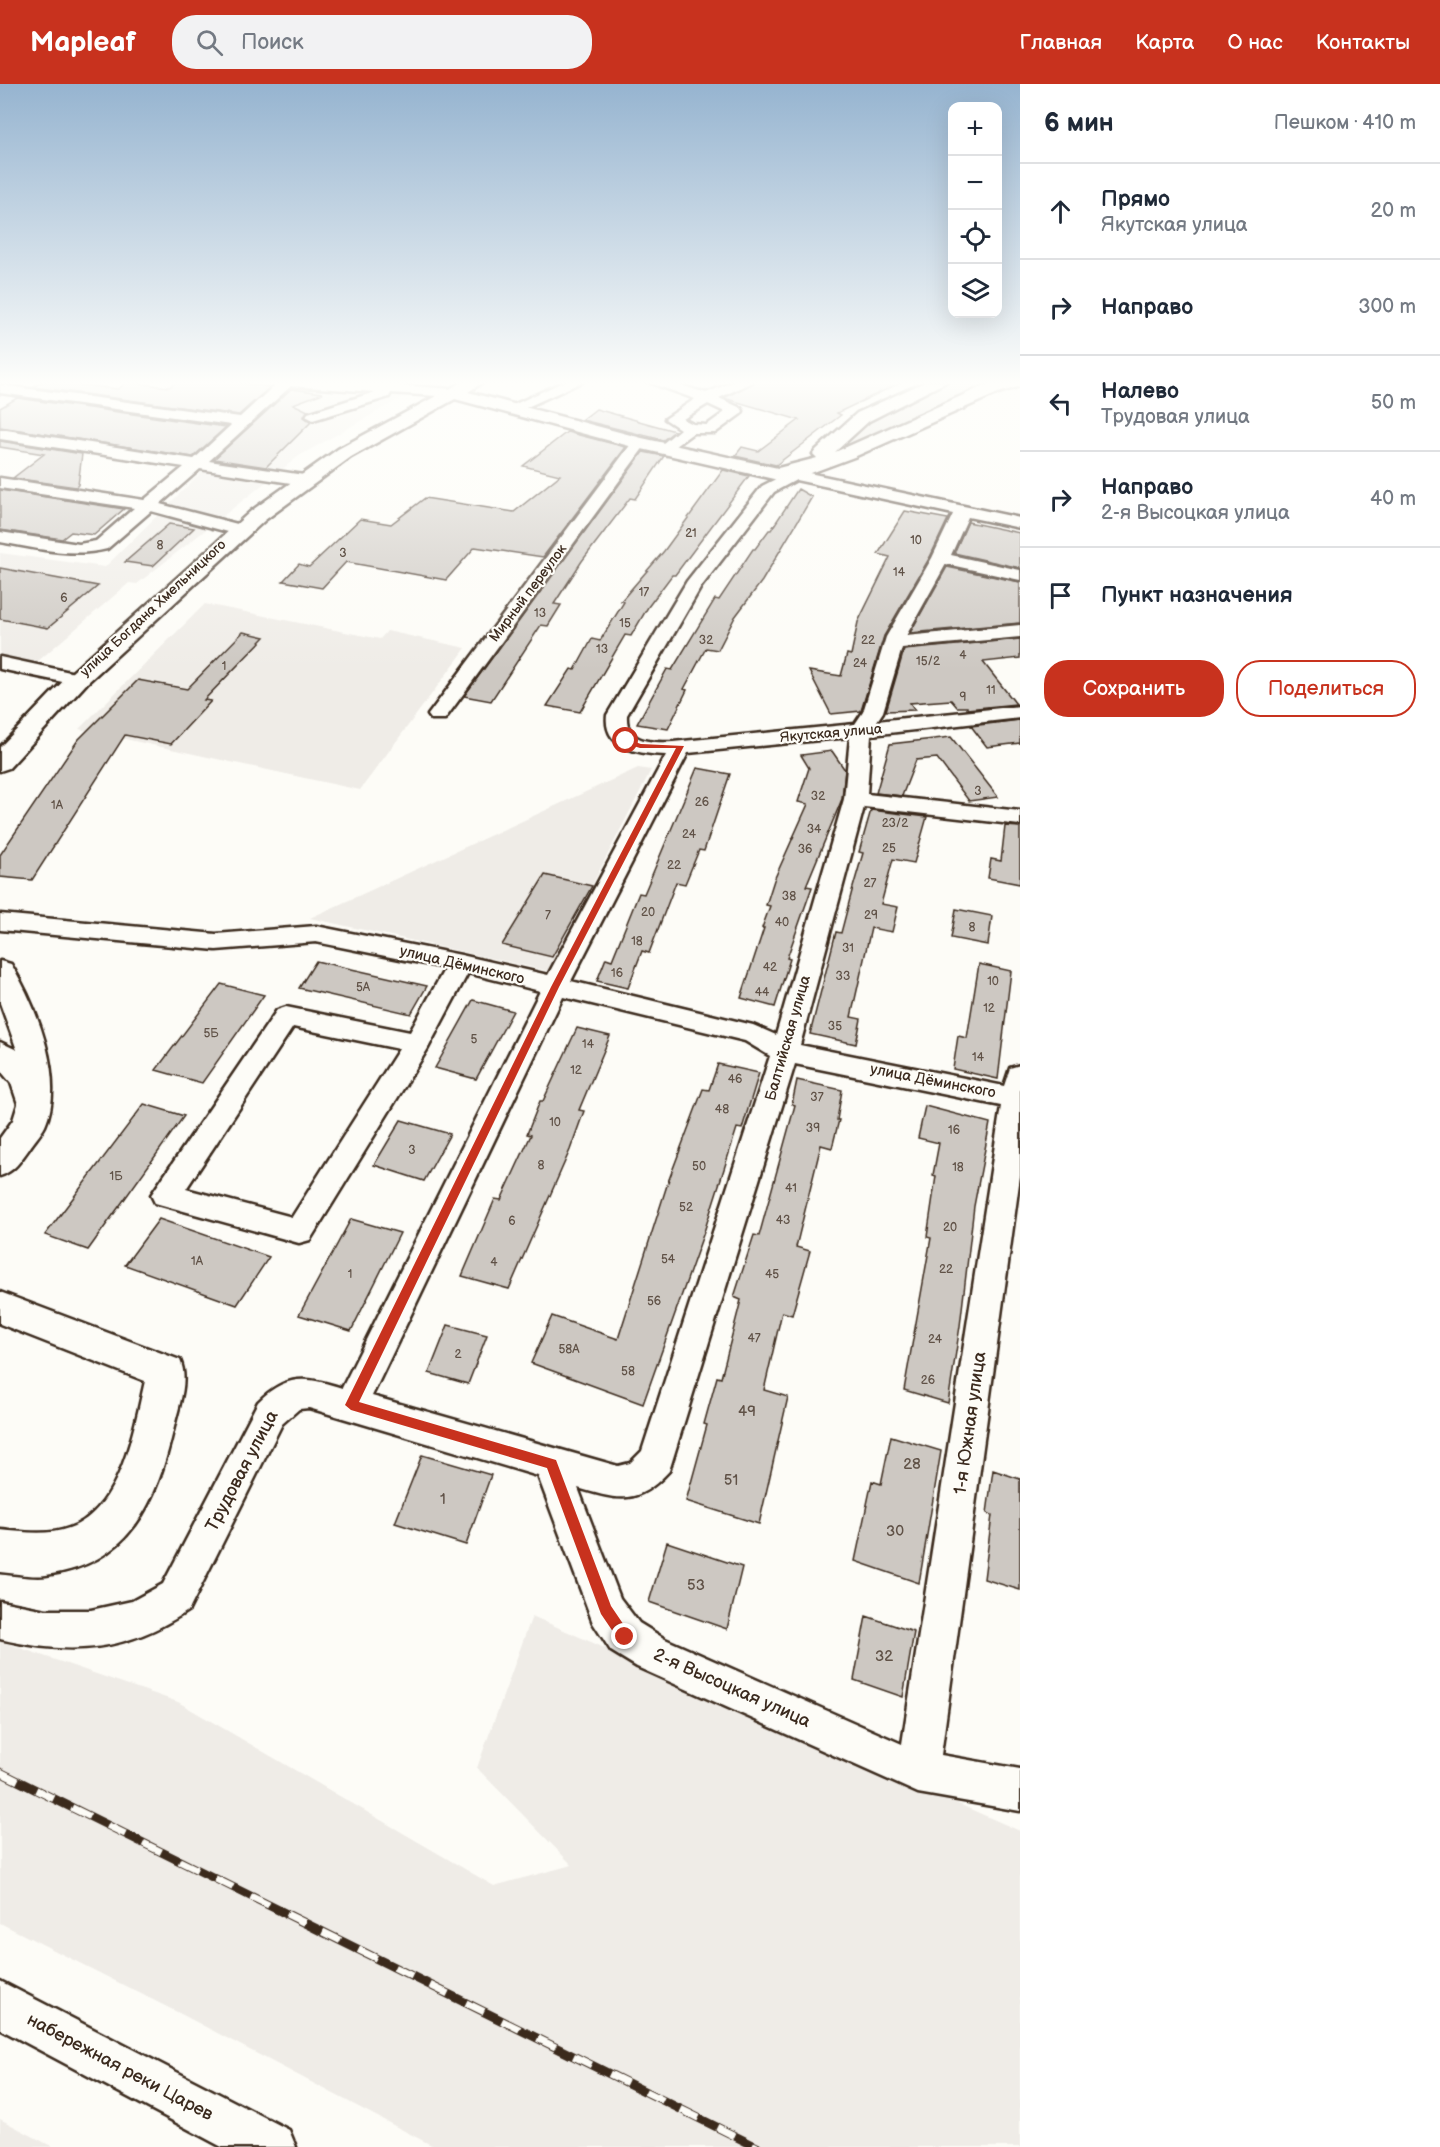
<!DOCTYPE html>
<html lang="ru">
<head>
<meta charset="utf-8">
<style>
	:root { --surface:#fff; --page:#f2f2f3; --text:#1f2937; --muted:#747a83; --line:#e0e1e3; --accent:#c8321e }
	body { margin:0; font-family:"Balsamiq Sans",sans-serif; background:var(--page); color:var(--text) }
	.controls { position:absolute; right:18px; top:18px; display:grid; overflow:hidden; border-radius:12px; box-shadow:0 6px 24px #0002 }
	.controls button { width:54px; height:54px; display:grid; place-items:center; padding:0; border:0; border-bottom:2px solid var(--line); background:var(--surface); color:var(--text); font:30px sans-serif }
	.stop { position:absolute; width:18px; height:18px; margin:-14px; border:4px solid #c8321e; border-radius:50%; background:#fff }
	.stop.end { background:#c8321e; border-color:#fff; box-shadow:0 2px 6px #0008 }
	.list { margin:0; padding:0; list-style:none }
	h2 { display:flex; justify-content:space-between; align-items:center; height:78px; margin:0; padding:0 24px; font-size:26px }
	h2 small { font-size:20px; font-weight:400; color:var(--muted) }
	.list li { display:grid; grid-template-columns:39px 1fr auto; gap:18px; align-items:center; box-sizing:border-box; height:96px; padding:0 24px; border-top:2px solid var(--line) }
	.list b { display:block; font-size:22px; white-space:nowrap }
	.list p { margin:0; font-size:20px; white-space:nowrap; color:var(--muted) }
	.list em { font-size:20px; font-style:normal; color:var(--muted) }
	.actions { display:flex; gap:12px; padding:18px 24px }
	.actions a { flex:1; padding:14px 0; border:2px solid var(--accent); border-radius:24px; text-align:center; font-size:21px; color:var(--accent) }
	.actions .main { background:var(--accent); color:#fff }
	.icon { flex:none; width:33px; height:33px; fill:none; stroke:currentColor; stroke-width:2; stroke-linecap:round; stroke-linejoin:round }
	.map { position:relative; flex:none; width:1020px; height:2063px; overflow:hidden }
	header { display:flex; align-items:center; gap:36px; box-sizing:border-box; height:84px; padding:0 30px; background:var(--accent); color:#fff }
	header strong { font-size:28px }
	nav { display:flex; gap:33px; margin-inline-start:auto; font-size:21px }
	.search { width:420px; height:54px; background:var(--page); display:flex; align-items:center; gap:15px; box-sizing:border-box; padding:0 21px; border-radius:24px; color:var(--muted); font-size:22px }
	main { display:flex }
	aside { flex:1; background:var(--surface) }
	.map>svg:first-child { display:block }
	.built { fill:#efece7 }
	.green { fill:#e1ded7; stroke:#8e847a; stroke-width:1.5 }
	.building { fill:#cdc8c2; stroke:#3b2a1e; stroke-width:1.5 }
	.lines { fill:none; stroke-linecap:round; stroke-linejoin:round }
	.minor-casing { stroke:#3b2a1e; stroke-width:5 }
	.major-casing { stroke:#3b2a1e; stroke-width:5 }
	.minor { fill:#fdfcf7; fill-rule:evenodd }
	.major { fill:#fdfcf7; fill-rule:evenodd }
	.rail-casing { stroke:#3b2a1e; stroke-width:9 }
	.rail { stroke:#fdfcf7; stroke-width:7; stroke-dasharray:20; stroke-linecap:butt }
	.route { fill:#c8321e }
	.labels { text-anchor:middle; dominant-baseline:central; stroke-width:4.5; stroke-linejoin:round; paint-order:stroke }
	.number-label { font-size:12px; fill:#605247 }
	.far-street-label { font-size:14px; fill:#3b2a1e; stroke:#fdfcf7 }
	.street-label { font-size:15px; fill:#3b2a1e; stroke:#fdfcf7 }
	.near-number-label { font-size:15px; fill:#605247 }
	.near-street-label { font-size:18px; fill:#3b2a1e; stroke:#fdfcf7 }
</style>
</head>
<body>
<header>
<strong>Mapleaf</strong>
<div class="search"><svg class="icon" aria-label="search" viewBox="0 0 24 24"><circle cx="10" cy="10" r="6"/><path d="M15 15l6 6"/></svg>Поиск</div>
<nav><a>Главная</a><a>Карта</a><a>О нас</a><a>Контакты</a></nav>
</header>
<main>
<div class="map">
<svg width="1020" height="2063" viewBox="0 0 1020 2063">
	<rect width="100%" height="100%" fill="#fdfcf7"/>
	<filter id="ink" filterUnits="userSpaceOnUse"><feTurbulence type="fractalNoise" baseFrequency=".0167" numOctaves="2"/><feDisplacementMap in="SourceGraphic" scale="12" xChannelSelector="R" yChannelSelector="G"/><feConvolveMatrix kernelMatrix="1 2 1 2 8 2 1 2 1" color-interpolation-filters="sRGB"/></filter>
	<g filter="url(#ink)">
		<path class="built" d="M284 307 410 309 299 372 137 500 129 499 31 583 0 576V469L105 483Z
			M205 520 380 555 387 547 466 564 360 706 79 645Z
			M638 684 651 686 548 887 310 834Z
			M532 1532 1020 1747V2063H435L181 1930 0 1839V1557L178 1618 494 1802 572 1781 477 1684Z
			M0 2035 53 2063H0Z"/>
		<path class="green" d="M951 297H1006L847 364 839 362 870 335Z"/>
		<path class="building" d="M43 297 118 305 127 298 169 303 178 297H227L270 303 239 331 33 303Z
			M756 297H904L837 329 841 331 776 381 735 372 742 363 758 367 799 336 724 314Z
			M291 305 323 309 293 320 308 327 304 333 311 338 266 383 214 375Z
			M17 314 226 343 193 373 0 343V324Z
			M596 325 675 347 663 356 582 336Z
			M567 348 626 363 543 473 475 463 446 496 346 478 322 504 283 497 299 480 309 483 360 435 391 440 425 414 514 428 560 391 523 382Z
			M0 357 82 370 78 401 76 403 13 394 44 370 0 363Z
			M643 368 664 372 635 415 630 414 582 477 554 520 561 521 548 542 541 541 491 617 464 612Z
			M723 386 749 392 675 491H672L648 523 631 552 625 551 580 628 547 622 571 585 575 586 592 555 600 557 624 518 621 517 664 467Z
			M798 405 812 413 762 497 735 533 718 566 706 564 684 605 687 606 668 645 637 640 667 585 672 586 715 515 719 516 753 465H755L769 446H771Z
			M0 406 124 425 94 451 71 448 62 455 0 446Z
			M905 427 948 435 930 473 884 552 861 627 831 630 809 587 841 592 847 570 851 571 858 538 890 473 878 470Z
			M968 438 1020 449V484L954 469Z
			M169 440 194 444 153 482 125 478Z
			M947 483 1020 498V539L910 549Z
			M0 484 98 502 48 544 0 535Z
			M243 548 265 553 204 616 211 617 171 660 125 651 32 796 0 793V771L78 656 138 596 187 605Z
			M1020 555V574L983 578 1016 620 967 625V623H957L951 616 910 619 915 626 886 627 904 566Z
			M1020 636V659L987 663 971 642Z
			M951 653 998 713 969 717 937 674 916 676 902 712 876 709 890 660Z
			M832 667 845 686 842 715 806 802 812 803 787 874 790 875 775 923 741 914 764 844H762L770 822 766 821 774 796 808 720 798 718 809 684 801 671Z
			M697 684 730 690 704 767 699 766 685 800 676 798 649 869 642 867 628 904 597 897 606 874 612 876 639 809 644 810Z
			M871 726 927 733 914 779 893 775 881 820 898 823 892 848 871 844 851 933 861 935 856 960 810 950 836 848 841 849 852 807 863 769 859 768Z
			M1005 742 1020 743V800L988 794 991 775 1001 777Z
			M545 791 592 802 552 873 502 861Z
			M956 825 992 832 988 861 951 854Z
			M316 877 427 902 411 930 299 904Z
			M979 880 1011 887 998 995 953 985 958 952 967 954Z
			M221 900 264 911 202 999 156 986Z
			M473 916 513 927 476 995 435 984Z
			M577 944 610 952 579 1026 584 1027 570 1066 509 1205 462 1192 495 1115 501 1116 531 1051 527 1050 540 1017H543Z
			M718 980 759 989 742 1045 737 1044 704 1148 643 1320 531 1279 552 1232 618 1255 668 1098 703 1005 709 1006Z
			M797 996 842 1006 837 1036H839L832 1064 821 1061 796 1163 810 1167 792 1231 782 1228 764 1306 788 1313 759 1440 686 1417 707 1341 704 1340 717 1293 721 1294 741 1216 734 1213 754 1151 759 1152 795 1021 792 1020Z
			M144 1020 184 1032 88 1166 45 1151Z
			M925 1022 990 1039 974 1122 960 1242 948 1319 904 1306 931 1154 927 1153 936 1092 933 1091 939 1059 918 1054Z
			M401 1036 450 1050 424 1097 374 1081Z
			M159 1135 269 1173 237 1221 125 1181Z
			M351 1135 400 1149 351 1247 299 1231Z
			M448 1241 487 1251 468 1300 429 1289Z
			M891 1352 941 1367 919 1499 855 1477 872 1397 881 1400Z
			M422 1371 491 1391 466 1461 395 1439Z
			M993 1386 1020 1395V1506L984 1495 992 1431 987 1429Z
			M667 1458 742 1483 727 1545 649 1518Z
			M866 1532 914 1548 903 1613 854 1596Z"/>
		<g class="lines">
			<g class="minor-casing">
				<path id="minor" d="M269 297H340L453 305 460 309 453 313 391 309 389 313 313 336 306 332 308 329 375 308 291 302 209 377 304 391 312 396 310 399 304 401 200 385 160 420 245 442 248 446 245 450 239 451 151 427 107 465C71 474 36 464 0 458V448L79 460 96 457 134 424 0 404V394L144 416 184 383 0 355V345L194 375 231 341 0 309V301L240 333 275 301Z
					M565 297H584L525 324H515L513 321Z
					M645 297H667L706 309 735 297H754L719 314 741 324 743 327 741 330 715 349H693L664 370 656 365 680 345 665 335 695 315ZM708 320 725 328 707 341 693 340 683 335Z
					M639 354 647 359 445 635H431L428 631 431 627 634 356Z
					M805 380 813 385 809 389 1020 434V444L968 433 951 471 1020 486V496L946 480 906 552 1020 541V553L902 564 883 628 877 637 1020 622V634L871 651 867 710 1020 727V741L864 723 800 961 1004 1002 1010 984 1020 981V1092L941 1671 1020 1685V1727L918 1709 637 1583 611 1567 593 1539 538 1392 309 1324 299 1325 282 1340 189 1526C127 1568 72 1572 0 1555V1517L46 1526H91L132 1517 163 1500 258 1318C287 1289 307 1293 342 1304L540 907 468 889 427 966 310 1156 299 1159 155 1119 151 1111 277 926 286 923 410 948 445 884 316 858 216 866 0 846V830L216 850 316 842 461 871 548 891 666 671C640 670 603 665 607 631L687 497 762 402ZM796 396 953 430 932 474 886 553 863 628 855 640 673 658C652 659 625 659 627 631L701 503 774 408ZM850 653 844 715 776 951 753 941 571 897 688 669ZM563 913 745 957 770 972 642 1367 630 1379 618 1382 372 1312ZM293 943 399 965 292 1133 186 1105ZM795 980 1001 1022 902 1660 665 1555 639 1539 620 1514 578 1404C619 1416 637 1422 669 1387Z
					M0 573 84 591 87 595 84 599 77 601 0 585Z
					M0 1897 289 2046 296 2063H222L0 1945Z"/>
			</g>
			<g class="major-casing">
				<path id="major" d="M464 297H485L468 308 642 354 778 384 817 374 813 370 816 366 857 329 927 297H948L869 337 835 368 986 301 1001 297H1020V302L998 309 854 373 811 389 778 396 633 363 455 315 351 373 265 436 87 599 9 684 0 687V663L71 589 251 427 338 365Z
					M0 877 11 880C36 921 66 995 45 1042 41 1050 34 1057 29 1065 20 1077 15 1087 0 1092V1054L13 1036 18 1020 11 999 0 986V958L17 966 0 919Z
					M0 1208 180 1276C189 1296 179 1321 174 1343 156 1419 131 1479 46 1491 32 1493 14 1489 0 1488V1446C23 1448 47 1452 69 1444 121 1426 134 1344 145 1297L0 1240Z"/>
			</g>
			<use href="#minor" class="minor"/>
			<use href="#major" class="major"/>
			<g class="rail-casing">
				<path id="rail" d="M0 1688 757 2063"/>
			</g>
			<use href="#rail" class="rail"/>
		</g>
	</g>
	<linearGradient id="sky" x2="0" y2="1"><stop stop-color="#96b4d0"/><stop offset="0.51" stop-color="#fefefb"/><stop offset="1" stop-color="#fefefb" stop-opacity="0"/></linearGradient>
	<rect width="1020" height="586" fill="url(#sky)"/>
	<path class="route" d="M626 655 641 660 684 662 559 903 359 1318 556 1376 611 1522 632 1553 625 1560 620 1558 601 1530 547 1384 351 1326 345 1321 551 903 676 664H640L624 659Z"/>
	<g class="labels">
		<g class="number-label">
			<text x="691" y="449">21</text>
			<text x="916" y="456">10</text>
			<text x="160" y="461">8</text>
			<text x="343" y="469">3</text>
			<text x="899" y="488">14</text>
			<text x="644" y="508">17</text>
			<text x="64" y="514">6</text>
			<text x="540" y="529">13</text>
			<text x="625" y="539">15</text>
			<text x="706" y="556">32</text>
			<text x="868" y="556">22</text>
			<text x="602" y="565">13</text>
			<text x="963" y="571">4</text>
			<text x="928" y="577">15/2</text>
			<text x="860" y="579">24</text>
			<text x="224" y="582">1</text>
			<text x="991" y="606">11</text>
			<text x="963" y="613">9</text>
			<text x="978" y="707">3</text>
			<text x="818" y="712">32</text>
			<text x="702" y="718">26</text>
			<text x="57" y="721">1А</text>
			<text x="895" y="739">23/2</text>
			<text x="814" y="745">34</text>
			<text x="689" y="750">24</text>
			<text x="889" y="764">25</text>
			<text x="805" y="765">36</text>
			<text x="674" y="781">22</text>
			<text x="870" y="799">27</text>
			<text x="789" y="812">38</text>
			<text x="648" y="828">20</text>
			<text x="548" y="831">7</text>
			<text x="871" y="831">29</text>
			<text x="782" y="838">40</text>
			<text x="972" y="843">8</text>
			<text x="637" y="857">18</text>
			<text x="848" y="864">31</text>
			<text x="770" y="883">42</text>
			<text x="617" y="889">16</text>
			<text x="843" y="892">33</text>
			<text x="993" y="897">10</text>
			<text x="363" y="903">5А</text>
			<text x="762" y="908">44</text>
			<text x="989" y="924">12</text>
			<text x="835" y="942">35</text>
			<text x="211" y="949">5Б</text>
			<text x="474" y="955">5</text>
			<text x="588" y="960">14</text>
			<text x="978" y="973">14</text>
			<text x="576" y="986">12</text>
			<text x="735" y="995">46</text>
			<text x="817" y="1013">37</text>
			<text x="722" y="1025">48</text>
			<text x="555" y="1038">10</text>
			<text x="813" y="1044">39</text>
			<text x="954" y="1046">16</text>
			<text x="412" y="1066">3</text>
			<text x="541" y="1081">8</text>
			<text x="699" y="1082">50</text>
			<text x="958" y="1083">18</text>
			<text x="116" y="1092">1Б</text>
			<text x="791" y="1104">41</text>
			<text x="686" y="1123">52</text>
			<text x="783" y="1136">43</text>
			<text x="512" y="1137">6</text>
			<text x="950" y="1143">20</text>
			<text x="668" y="1175">54</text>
			<text x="197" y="1177">1А</text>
			<text x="494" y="1178">4</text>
			<text x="946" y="1185">22</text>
			<text x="350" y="1190">1</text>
			<text x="772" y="1190">45</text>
			<text x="654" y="1217">56</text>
			<text x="754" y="1254">47</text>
			<text x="935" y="1255">24</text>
			<text x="569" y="1265">58А</text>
			<text x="458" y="1270">2</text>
			<text x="628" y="1287">58</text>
			<text x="928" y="1296">26</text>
		</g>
		<g class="far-street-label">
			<text transform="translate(528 509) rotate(-53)">Мирный переулок</text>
			<text transform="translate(153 524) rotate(-43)">улица Богдана Хмельницкого</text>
			<text transform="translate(831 649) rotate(-5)">Якутская улица</text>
		</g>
		<g class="street-label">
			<text transform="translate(462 881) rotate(13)">улица Дёминского</text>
			<text transform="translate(788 954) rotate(-74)">Балтийская улица</text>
			<text transform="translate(933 997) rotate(11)">улица Дёминского</text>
		</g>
		<g class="near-number-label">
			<text x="747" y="1327">49</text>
			<text x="912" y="1380">28</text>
			<text x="731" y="1396">51</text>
			<text x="443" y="1415">1</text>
			<text x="895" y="1447">30</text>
			<text x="696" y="1501">53</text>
			<text x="884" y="1572">32</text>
		</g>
		<g class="near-street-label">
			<text transform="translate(970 1339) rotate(-82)">1-я Южная улица</text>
			<text transform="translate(242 1387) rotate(-62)">Трудовая улица</text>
			<text transform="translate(732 1604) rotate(24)">2-я Высоцкая улица</text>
			<text transform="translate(120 1983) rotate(28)">набережная реки Царев</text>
		</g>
	</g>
</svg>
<div class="controls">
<button>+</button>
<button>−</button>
<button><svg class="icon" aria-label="locate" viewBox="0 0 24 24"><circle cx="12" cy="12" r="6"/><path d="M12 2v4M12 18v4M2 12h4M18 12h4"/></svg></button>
<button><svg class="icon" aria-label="layers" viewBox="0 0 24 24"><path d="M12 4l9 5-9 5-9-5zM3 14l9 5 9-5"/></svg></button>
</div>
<div class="stop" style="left:626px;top:657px"></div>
<div class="stop end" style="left:625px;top:1553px"></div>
</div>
<aside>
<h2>6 мин<small>Пешком · 410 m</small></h2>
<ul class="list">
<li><svg class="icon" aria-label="ahead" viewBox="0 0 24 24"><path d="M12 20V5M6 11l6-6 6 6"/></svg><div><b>Прямо</b><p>Якутская улица</p></div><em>20 m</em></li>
<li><svg class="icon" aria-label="right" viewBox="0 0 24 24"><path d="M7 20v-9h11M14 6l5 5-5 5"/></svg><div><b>Направо</b></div><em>300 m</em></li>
<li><svg class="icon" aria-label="left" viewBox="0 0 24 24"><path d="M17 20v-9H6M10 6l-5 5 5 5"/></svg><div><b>Налево</b><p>Трудовая улица</p></div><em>50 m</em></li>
<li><svg class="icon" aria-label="right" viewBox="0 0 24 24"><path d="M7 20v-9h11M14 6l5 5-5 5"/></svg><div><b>Направо</b><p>2-я Высоцкая улица</p></div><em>40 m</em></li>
<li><svg class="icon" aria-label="arrive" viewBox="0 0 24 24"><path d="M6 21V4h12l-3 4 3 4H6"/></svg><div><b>Пункт назначения</b></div></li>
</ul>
<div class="actions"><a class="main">Сохранить</a><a>Поделиться</a></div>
</aside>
</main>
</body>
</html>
